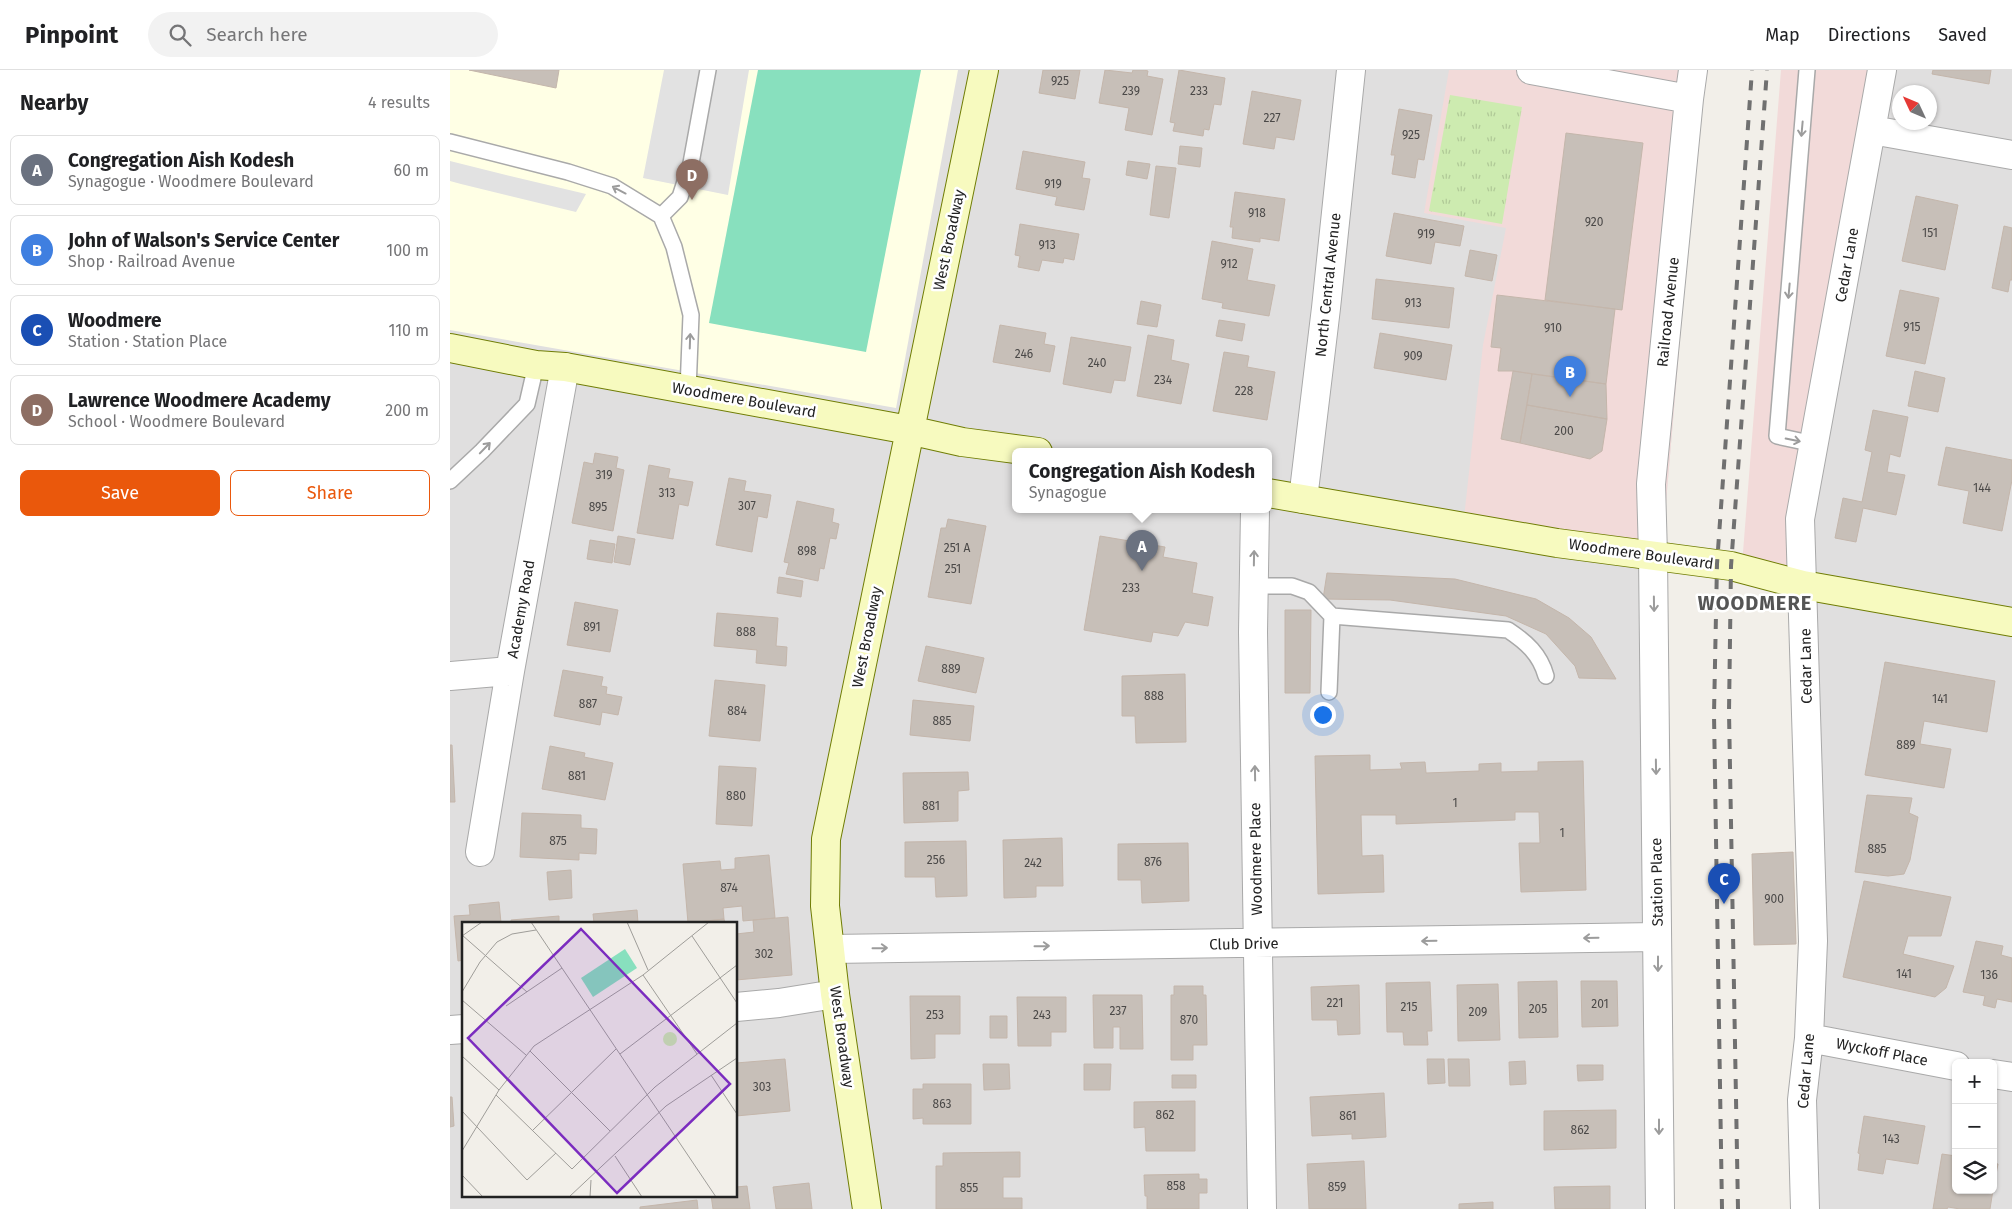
<!DOCTYPE html>
<html lang="en">
<head>
<meta charset="utf-8">
<style>
	:root { --surface:#fff; --page:#f2f2f2; --text:#202124; --muted:#757577; --line:#e0e0e0; --accent:#ea580c }
	body { margin:0; font-family:"Fira Sans",sans-serif; background:var(--page); color:var(--text) }
	.controls { position:absolute; right:15px; bottom:15px; display:grid; overflow:hidden; border-radius:8px; box-shadow:0 1px 4px #0004 }
	.controls button { width:45px; height:45px; display:grid; place-items:center; padding:0; border:0; border-bottom:1px solid var(--line); background:var(--surface); color:var(--text); font:25px sans-serif }
	.compass { position:absolute; left:1442px; top:15px; width:45px; height:45px; border-radius:50%; background:var(--surface); box-shadow:0 1px 4px #0004; rotate:314deg }
	.you { position:absolute; left:872px; top:644px; width:18px; height:18px; margin:-12px; border:4px solid #fff; border-radius:50%; background:#1a73e8; box-shadow:0 0 0 8px #1a73e833 }
	.badge { display:grid; place-items:center; width:32px; height:32px; border-radius:50%; background:var(--accent); color:#fff; font-size:16px; font-weight:700 }
	.pin { position:absolute; translate:-50% -41px; filter:drop-shadow(0 1px 2px #0008) }
	.pin::after { content:''; position:absolute; top:26px; width:18px; height:15px; background:inherit; clip-path:polygon(0 0,100% 0,50% 100%) }
	.popup { position:absolute; left:562px; top:378px; width:260px; height:65px; box-sizing:border-box; display:grid; place-content:center; border-radius:8px; background:var(--surface); filter:drop-shadow(0 1px 4px #0005); font-size:16px; white-space:nowrap; color:var(--muted) }
	.popup b { font-size:19px; color:var(--text) }
	.popup::after { content:''; position:absolute; left:50%; top:100%; margin-left:-10px; border:10px solid transparent; border-top-color:var(--surface) }
	.list { margin:0; padding:0; list-style:none }
	h2 { display:flex; justify-content:space-between; align-items:center; height:65px; margin:0; padding:0 20px; font-size:21px }
	h2 small { font-size:16px; font-weight:400; color:var(--muted) }
	.list li { display:grid; grid-template-columns:32px 1fr auto; gap:15px; align-items:center; box-sizing:border-box; height:70px; margin:0 10px 10px; padding:0 10px; border:1px solid var(--line); border-radius:8px }
	.list b { display:block; font-size:19px; white-space:nowrap }
	.list p { margin:0; font-size:16px; white-space:nowrap; color:var(--muted) }
	.list em { font-size:16px; font-style:normal; color:var(--muted) }
	.actions { display:flex; gap:10px; padding:15px 20px }
	.actions a { flex:1; padding:11px 0; border:1px solid var(--accent); border-radius:8px; text-align:center; font-size:18px; color:var(--accent) }
	.actions .main { background:var(--accent); color:#fff }
	.icon { flex:none; width:28px; height:28px; fill:none; stroke:currentColor; stroke-width:2; stroke-linecap:round; stroke-linejoin:round }
	.map { position:relative; flex:none; width:1562px; height:1139px; overflow:hidden }
	header { display:flex; align-items:center; gap:30px; box-sizing:border-box; height:70px; padding:0 25px; background:var(--surface); border-bottom:1px solid var(--line) }
	header strong { font-size:24px }
	nav { display:flex; gap:28px; margin-inline-start:auto; font-size:18px }
	.search { width:350px; height:45px; background:var(--page); display:flex; align-items:center; gap:12px; box-sizing:border-box; padding:0 18px; border-radius:28px; color:var(--muted); font-size:19px }
	main { display:flex }
	aside { flex:1; background:var(--surface) }
	.map>svg:first-child { display:block }
	.residential { fill:#e0dfdf; fill-rule:evenodd }
	.commercial { fill:#f2dad9 }
	.education { fill:#ffffe5 }
	.grass { fill:url(#grass-tufts) }
	.pitch { fill:#88e0be }
	.parking { fill:#e2e2e2 }
	.building { fill:#c7bfb8; stroke:#c4b6ab }
	.lines { fill:none; stroke-linecap:round; stroke-linejoin:round }
	.lane-casing { stroke:#a9a9a9; stroke-width:18 }
	.street-casing { stroke:#a9a9a9; stroke-width:30 }
	.secondary-casing { stroke:#707d05; stroke-width:30 }
	.lane { stroke:#fff; stroke-width:15 }
	.street { stroke:#fff; stroke-width:28 }
	.secondary { stroke:#f7fabf; stroke-width:28 }
	.rail { stroke:#707070; stroke-width:4; stroke-dasharray:10 10; stroke-linecap:butt }
	.oneway { stroke:#9c9c9c }
	.labels { text-anchor:middle; dominant-baseline:central; stroke-width:5; stroke-linejoin:round; paint-order:stroke }
	.number-label { font-size:12px; fill:#4b4948 }
	.street-label { font-size:15px; fill:#222; stroke:#fff }
	.district-label { font-size:20px; font-weight:bold; letter-spacing:1px; fill:#555; stroke:#fff }
	.inset-road { fill:none; stroke:#9f9d99; stroke-width:1 }
	.view { fill:#7b2cbf; fill-opacity:0.15; stroke:#7b2cbf; stroke-width:2.5 }
	.inset-edge { fill:none; stroke:#222; stroke-width:2.5 }
</style>
</head>
<body>
<header>
<strong>Pinpoint</strong>
<div class="search"><svg class="icon" aria-label="search" viewBox="0 0 24 24"><circle cx="10" cy="10" r="6"/><path d="M15 15l6 6"/></svg>Search here</div>
<nav><a>Map</a><a>Directions</a><a>Saved</a></nav>
</header>
<main>
<aside>
<h2>Nearby<small>4 results</small></h2>
<ul class="list">
<li><span class="badge" style="background:#6b7280">A</span><div><b>Congregation Aish Kodesh</b><p>Synagogue · Woodmere Boulevard</p></div><em>60 m</em></li>
<li><span class="badge" style="background:#3f7fe0">B</span><div><b>John of Walson's Service Center</b><p>Shop · Railroad Avenue</p></div><em>100 m</em></li>
<li><span class="badge" style="background:#1a4fb4">C</span><div><b>Woodmere</b><p>Station · Station Place</p></div><em>110 m</em></li>
<li><span class="badge" style="background:#8d6e63">D</span><div><b>Lawrence Woodmere Academy</b><p>School · Woodmere Boulevard</p></div><em>200 m</em></li>
</ul>
<div class="actions"><a class="main">Save</a><a>Share</a></div>
</aside>
<div class="map">
<svg width="1562" height="1139" viewBox="0 0 1562 1139">
	<defs>
		<pattern id="grass-tufts" width="24" height="20" patternUnits="userSpaceOnUse" patternTransform="scale(1.25)"><rect width="24" height="20" fill="#cdebb0"/><path d="M3 7l-1-3M5 7V3M7 7l1-3M15 17l-1-3M17 17v-4M19 17l1-3" fill="none" stroke="#b0c997"/></pattern>
	</defs>
	<rect width="100%" height="100%" fill="#f2efe9"/>
	<path class="residential" d="M0 0H1253L1211 491 1222 1139H0ZM566 382H818V440H566ZM14 853H286V1125H14Z
		M1432 0H1562V1139H1358L1348 511ZM1450 22H1480V52H1450ZM1506 993H1543V1120H1506Z"/>
	<path class="commercial" d="M999 0H1253L1211 491 1013 457 1033 275 1056 158 974 143Z
		M1331 0H1432L1348 511 1292 495Z"/>
	<path class="education" d="M0 0H508L446 338 0 260Z"/>
	<path class="grass" d="M1000 25 1072 37 1052 154 979 141Z"/>
	<path class="pitch" d="M308 0H471L416 282 259 253Z"/>
	<path class="parking" d="M214 0H299L278 125 193 108Z
		M0 91 56 105 136 124 126 142 11 114 0 111Z"/>
	<path class="building" d="M19 0H109L106 18Z
		M593 0H630L625 29 589 23Z
		M655 0 682 3 683 0H694L698 1 697 6 713 9 702 65 675 60 679 38 649 33Z
		M729 0 775 8 771 35 764 34 759 60 754 59 753 66 723 61 725 53 720 52Z
		M1483 0H1541L1539 14 1482 4Z
		M802 21 851 30 844 70 826 67 824 79 793 74Z
		M949 39 982 45 974 90 968 89 965 108 942 104 945 85H941Z
		M1116 63 1193 73 1172 240 1095 230Z
		M730 76 752 78 750 97 728 94Z
		M573 81 635 92 632 108 640 109 634 140 605 135 607 127 566 119Z
		M678 91 700 94 697 109 676 105Z
		M706 96 726 98 719 148 700 145Z
		M785 122 835 129 829 171 810 168V172L782 168 783 157H780Z
		M1466 126 1508 135 1495 200 1452 191Z
		M944 143 1014 156 1010 176 985 172 981 194 936 186Z
		M570 154 629 164 624 190 614 188 613 193 592 190 589 201 568 197 570 186 565 185Z
		M1554 156 1562 158V210H1560L1558 222 1542 218Z
		M762 171 803 179 797 210 825 215 819 246 772 238 773 233 752 229Z
		M1020 180 1047 185 1042 211 1015 206Z
		M926 209 1004 218 999 258 922 249Z
		M1450 220 1489 228 1475 294 1436 286Z
		M1047 225 1165 239 1156 314 1063 301H1048L1051 278 1041 277Z
		M691 231 711 235 707 257 687 254Z
		M769 250 795 254 792 271 766 266Z
		M550 255 596 263 594 274 605 276 600 302 543 292Z
		M930 263 1002 275 996 310 924 298Z
		M698 265 724 270 721 290 739 294 731 334 687 326Z
		M621 267 681 277 675 311 664 310 661 323 613 314Z
		M774 282 799 286 797 297 825 302 817 350 763 341Z
		M1063 301 1082 304 1070 373 1051 369Z
		M1465 301 1495 308 1488 342 1458 336Z
		M1082 304 1156 314 1157 349 1077 335Z
		M1077 335 1157 349 1152 381 1140 389 1070 373Z
		M1423 340 1458 347 1450 387 1440 384 1437 402 1455 405 1446 445 1413 438 1406 472 1385 468 1393 428 1412 432 1422 382 1415 380Z
		M1496 377 1562 390V410L1552 461 1513 453 1519 421 1488 415Z
		M145 383 168 387 166 398 174 400 163 461 122 453 134 392 143 394Z
		M199 395 220 399 218 408 243 412 238 436 229 434 223 469 187 463Z
		M279 408 296 411 294 421 321 425 317 448 308 446 302 482 266 475Z
		M347 431 384 439 382 452 389 454 386 469 380 468 374 499 370 498 368 511 336 504 339 493 334 492Z
		M498 449 536 456 521 534 478 527 491 458H496Z
		M168 466 185 469 180 495 164 492Z
		M650 466 715 477 713 487 747 493 742 523 763 527 758 556 735 552 728 566 703 562 701 572 634 560Z
		M140 470 165 474 162 493 137 489Z
		M877 503 1005 509 1086 529 1119 548 1141 567 1166 609 1129 608 1125 596 1096 564 1056 546 940 530 873 529Z
		M329 507 353 511 351 527 327 523Z
		M125 532 168 540 160 582 117 575Z
		M835 540H861L860 623H835Z
		M267 543 328 548 326 576 337 577 336 596 306 593 307 580 264 576Z
		M476 576 534 588 526 623 468 611Z
		M1435 592 1545 611 1537 662 1474 651 1470 674 1501 679 1494 718 1415 705Z
		M113 600 153 607 151 616 157 617 156 624 172 627 168 645 152 642 150 655 104 646Z
		M735 604 736 672 686 673 685 646H672V606Z
		M265 610 315 615 310 671 259 666Z
		M463 630 524 636 520 671 460 665Z
		M0 675H2L5 732H0Z
		M100 676 135 683 134 687 163 693 155 730 92 719Z
		M920 685V700L952 699 950 693 975 692 976 703 1029 701V694L1051 693V702L1088 701V692L1133 691 1136 820 1071 822 1069 773H1090L1089 742H1065V750L946 754V745H911L912 786 933 785 934 822 868 824 865 686Z
		M269 696 306 698 302 756 266 754Z
		M518 702 519 720 508 721V751L454 753 453 703Z
		M1417 725 1462 728 1459 743 1468 747 1460 790 1454 804 1438 806 1405 802Z
		M72 743 131 745V758L147 759 146 784 129 783V790L70 787Z
		M612 768 613 816H586V827L554 828 553 770Z
		M516 771 517 826 486 827 485 807H455V772Z
		M738 773 739 831 692 833 691 810H668V774Z
		M1343 782 1346 874 1304 875 1302 784Z
		M319 785 325 848 293 851 292 836 273 838 274 849 238 853 233 794 270 791 271 800 285 799V788Z
		M121 800 122 828 99 830 97 802Z
		M1414 811 1501 827 1491 866H1458L1453 884 1504 896 1496 918 1485 927 1393 907Z
		M49 832 51 853H14V890L8 891 4 846 20 845 19 835Z
		M187 840 188 853H144L143 844Z
		M109 846V853H61V850Z
		M338 847 342 905 286 910V864L304 862 303 850Z
		M274 849 275 853H242Z
		M1526 871 1553 876 1551 885 1562 888V932L1547 929 1545 938 1533 935 1535 926 1513 922Z
		M1107 911 1108 967 1069 968 1068 912Z
		M1131 911H1167L1168 956 1132 957Z
		M980 912 982 961H977L978 975H954L953 962H937L936 913Z
		M1048 914 1050 970 1008 971 1007 915Z
		M909 915 910 964 888 965 887 950H862L861 917Z
		M724 916H753V925H756L757 975H743V990H721V925H724Z
		M643 925H692L693 979H670V957H663V978H644Z
		M460 926H510V964H485V988L461 989Z
		M567 927H616V962H601V976H568Z
		M540 946H557V968H540Z
		M335 989 340 1041 286 1046V993Z
		M977 989H994L995 1013 978 1014Z
		M998 989H1019L1020 1016H999Z
		M1075 991 1076 1014 1060 1015 1059 992Z
		M533 994H559L560 1019 534 1020Z
		M634 994H661L660 1020H634Z
		M1127 995H1153V1010L1128 1011Z
		M722 1005H746V1018H722Z
		M473 1014H521V1054H473V1048L463 1049V1019H473Z
		M934 1023 936 1067 902 1069V1064L862 1066 860 1027Z
		M0 1027H2L4 1056 0 1057Z
		M745 1031V1081H696L695 1057 684 1058V1032Z
		M1166 1040V1078L1094 1080V1041Z
		M1414 1046 1475 1056 1468 1094 1436 1089 1433 1104 1408 1100 1410 1084 1408 1083Z
		M570 1082V1107H553V1128H572V1139H486V1096H493V1083Z
		M1492 1084 1506 1086V1120H1543L1540 1139H1510L1498 1137 1497 1139H1483Z
		M914 1091 916 1139H859L857 1094Z
		M1543 1093 1548 1094 1543 1120Z
		M749 1104V1109H757V1123H749V1139H697V1126H695L694 1105Z
		M359 1113 362 1139H326L323 1117Z
		M297 1116 300 1139H263L261 1125H286V1117Z
		M1160 1116V1139H1105L1104 1117Z
		M247 1130 248 1139H190V1137Z
		M1043 1132V1139H1009V1134Z"/>
	<g class="lines">
		<g class="lane-casing">
			<path id="lane" d="M1357 0 1327 366 1364 374
				M0 72 118 102 162 116 211 146 224 177 241 245 238 320
				M211 146 230 127 241 93 258 0
				M0 411 32 381 77 334 86 295
				M804 516H842L859 522 882 546 1058 560C1076 572 1090 584 1096 606
				M879 622 882 546"/>
		</g>
		<g class="street-casing">
			<path id="street" d="M1081 0 1239 29
				M1422 60 1562 85
				M853 429 876 238 901 0
				M805 440 803 562 812 1139
				M0 606 60 601
				M30 782 60 601 115 297
				M381 879 1207 867
				M286 937 329 933 385 924
				M0 960 14 959
				M1359 968 1506 996
				M1543 1004 1562 1007
				M1210 1139 1203 485 1201 414 1239 29 1243 0
				M1355 1139 1352 1030 1359 968 1363 871 1350 449 1432 0"/>
		</g>
		<g class="secondary-casing">
			<path id="secondary" d="M0 278 86 295 115 297 459 360 512 372 588 382
				M818 423 1107 473 1281 496 1353 515 1562 552
				M417 1139 385 924 375 836 376 769 534 0"/>
		</g>
		<use href="#lane" class="lane"/>
		<use href="#street" class="street"/>
		<use href="#secondary" class="secondary"/>
		<path class="rail" d="M1272 1139 1264 644 1267 494 1302 0
			M1288 1139 1279 642 1281 496 1317 0"/>
	</g>
	<defs><path id="oneway-shaft" d="M-6 0H5M1.5-3L5.5 0L1.5 3" fill="none" stroke-width="1.6" stroke-linecap="round" stroke-linejoin="round" transform="scale(1.25)"/></defs>
	<g class="oneway">
		<use href="#oneway-shaft" transform="translate(1352 59) rotate(95)"/>
		<use href="#oneway-shaft" transform="translate(169 120) rotate(-152)"/>
		<use href="#oneway-shaft" transform="translate(1339 221) rotate(95)"/>
		<use href="#oneway-shaft" transform="translate(240 271) rotate(-88)"/>
		<use href="#oneway-shaft" transform="translate(1343 370) rotate(11)"/>
		<use href="#oneway-shaft" transform="translate(35 378) rotate(-46)"/>
		<use href="#oneway-shaft" transform="translate(804 488) rotate(-89)"/>
		<use href="#oneway-shaft" transform="translate(1204 534) rotate(89)"/>
		<use href="#oneway-shaft" transform="translate(1206 697) rotate(89)"/>
		<use href="#oneway-shaft" transform="translate(805 703) rotate(-91)"/>
		<use href="#oneway-shaft" transform="translate(1141 868) rotate(179)"/>
		<use href="#oneway-shaft" transform="translate(979 871) rotate(179)"/>
		<use href="#oneway-shaft" transform="translate(592 876) rotate(-1)"/>
		<use href="#oneway-shaft" transform="translate(430 878) rotate(-1)"/>
		<use href="#oneway-shaft" transform="translate(1208 894) rotate(90)"/>
		<use href="#oneway-shaft" transform="translate(1209 1057) rotate(90)"/>
	</g>
	<g class="labels">
		<g class="number-label">
			<text x="610" y="11">925</text>
			<text x="681" y="21">239</text>
			<text x="749" y="21">233</text>
			<text x="822" y="48">227</text>
			<text x="961" y="65">925</text>
			<text x="603" y="114">919</text>
			<text x="807" y="143">918</text>
			<text x="1144" y="152">920</text>
			<text x="1480" y="163">151</text>
			<text x="976" y="164">919</text>
			<text x="597" y="175">913</text>
			<text x="779" y="194">912</text>
			<text x="963" y="233">913</text>
			<text x="1462" y="257">915</text>
			<text x="1103" y="258">910</text>
			<text x="574" y="284">246</text>
			<text x="963" y="286">909</text>
			<text x="647" y="293">240</text>
			<text x="713" y="310">234</text>
			<text x="794" y="321">228</text>
			<text x="1114" y="361">200</text>
			<text x="154" y="405">319</text>
			<text x="1532" y="418">144</text>
			<text x="217" y="423">313</text>
			<text x="297" y="436">307</text>
			<text x="148" y="437">895</text>
			<text x="507" y="478">251 A</text>
			<text x="357" y="481">898</text>
			<text x="503" y="499">251</text>
			<text x="681" y="518">233</text>
			<text x="142" y="557">891</text>
			<text x="296" y="562">888</text>
			<text x="501" y="599">889</text>
			<text x="704" y="626">888</text>
			<text x="1490" y="629">141</text>
			<text x="138" y="634">887</text>
			<text x="287" y="641">884</text>
			<text x="492" y="651">885</text>
			<text x="1456" y="675">889</text>
			<text x="127" y="706">881</text>
			<text x="286" y="726">880</text>
			<text x="1005" y="733">1</text>
			<text x="481" y="736">881</text>
			<text x="1112" y="763">1</text>
			<text x="108" y="771">875</text>
			<text x="1427" y="779">885</text>
			<text x="486" y="790">256</text>
			<text x="703" y="792">876</text>
			<text x="583" y="793">242</text>
			<text x="279" y="818">874</text>
			<text x="1324" y="829">900</text>
			<text x="314" y="884">302</text>
			<text x="1454" y="904">141</text>
			<text x="1539" y="905">136</text>
			<text x="885" y="933">221</text>
			<text x="1150" y="934">201</text>
			<text x="959" y="937">215</text>
			<text x="1088" y="939">205</text>
			<text x="668" y="941">237</text>
			<text x="1028" y="942">209</text>
			<text x="485" y="945">253</text>
			<text x="592" y="945">243</text>
			<text x="739" y="950">870</text>
			<text x="312" y="1017">303</text>
			<text x="492" y="1034">863</text>
			<text x="715" y="1045">862</text>
			<text x="898" y="1046">861</text>
			<text x="1130" y="1060">862</text>
			<text x="1441" y="1069">143</text>
			<text x="726" y="1116">858</text>
			<text x="887" y="1117">859</text>
			<text x="519" y="1118">855</text>
		</g>
		<g class="street-label">
			<text transform="translate(499 170) rotate(-78)">West Broadway</text>
			<text transform="translate(1397 195) rotate(-80)">Cedar Lane</text>
			<text transform="translate(878 215) rotate(-84)">North Central Avenue</text>
			<text transform="translate(1218 242) rotate(-84)">Railroad Avenue</text>
			<text transform="translate(294 330) rotate(10)">Woodmere Boulevard</text>
			<text transform="translate(1191 484) rotate(8)">Woodmere Boulevard</text>
			<text transform="translate(71 539) rotate(-80)">Academy Road</text>
			<text transform="translate(417 567) rotate(-79)">West Broadway</text>
			<text transform="translate(1356 596) rotate(-91)">Cedar Lane</text>
			<text transform="translate(806 789) rotate(-91)">Woodmere Place</text>
			<text transform="translate(1207 812) rotate(-91)">Station Place</text>
			<text transform="translate(794 874) rotate(-1)">Club Drive</text>
			<text transform="translate(392 967) rotate(82)">West Broadway</text>
			<text transform="translate(1432 982) rotate(11)">Wyckoff Place</text>
			<text transform="translate(1356 1001) rotate(-85)">Cedar Lane</text>
		</g>
		<g class="district-label">
			<text x="1305" y="533">WOODMERE</text>
		</g>
	</g>
	<g transform="translate(12 852)">
		<rect width="275" height="275" fill="#f2efe9"/>
		<path d="M201 117a7 7 0 1 1 14 0a7 7 0 1 1-14 0Z" fill="#cdebb0"/>
		<path d="M163 27 175 46 131 75 119 56Z" fill="#88e0be"/>
		<path class="inset-road" d="M69 0 254 275M165 0 186 48M0 13 65 70M0 14 20 0M230 14 275 81M181 53 235 132M0 70 18 40 35 20 50 12 74 8M0 78 64 133M44 84 100 46M68 129 148 209M158 132 275 43M0 134 37 168M249 153 275 192M34 173 110 247 193 165 275 101M0 189 65 258 94 231M71 208 154 127M0 229 37 168 72 124 181 53 247 0M153 234 180 275M0 253 21 275M107 275 204 184 275 136M128 275 129 258"/>
		<path class="view" d="M119 7 268 162 155 271 6 116Z"/>
		<rect width="275" height="275" class="inset-edge"/>
	</g>
</svg>
<div class="controls">
<button>+</button>
<button>−</button>
<button><svg class="icon" aria-label="layers" viewBox="0 0 24 24"><path d="M12 4l9 5-9 5-9-5zM3 14l9 5 9-5"/></svg></button>
</div>
<svg class="compass" viewBox="-18 -18 36 36"><path d="M0-13l5 13h-10z" fill="#e53935"/><path d="M0 13l5-13h-10z" fill="#757577"/></svg>
<div class="you"></div>
<div class="pin badge" style="left:692px;top:501px;background:#6b7280">A</div>
<div class="popup"><b>Congregation Aish Kodesh</b>Synagogue</div>
<div class="pin badge" style="left:1120px;top:327px;background:#3f7fe0">B</div>
<div class="pin badge" style="left:1274px;top:834px;background:#1a4fb4">C</div>
<div class="pin badge" style="left:242px;top:130px;background:#8d6e63">D</div>
</div>
</main>
</body>
</html>
